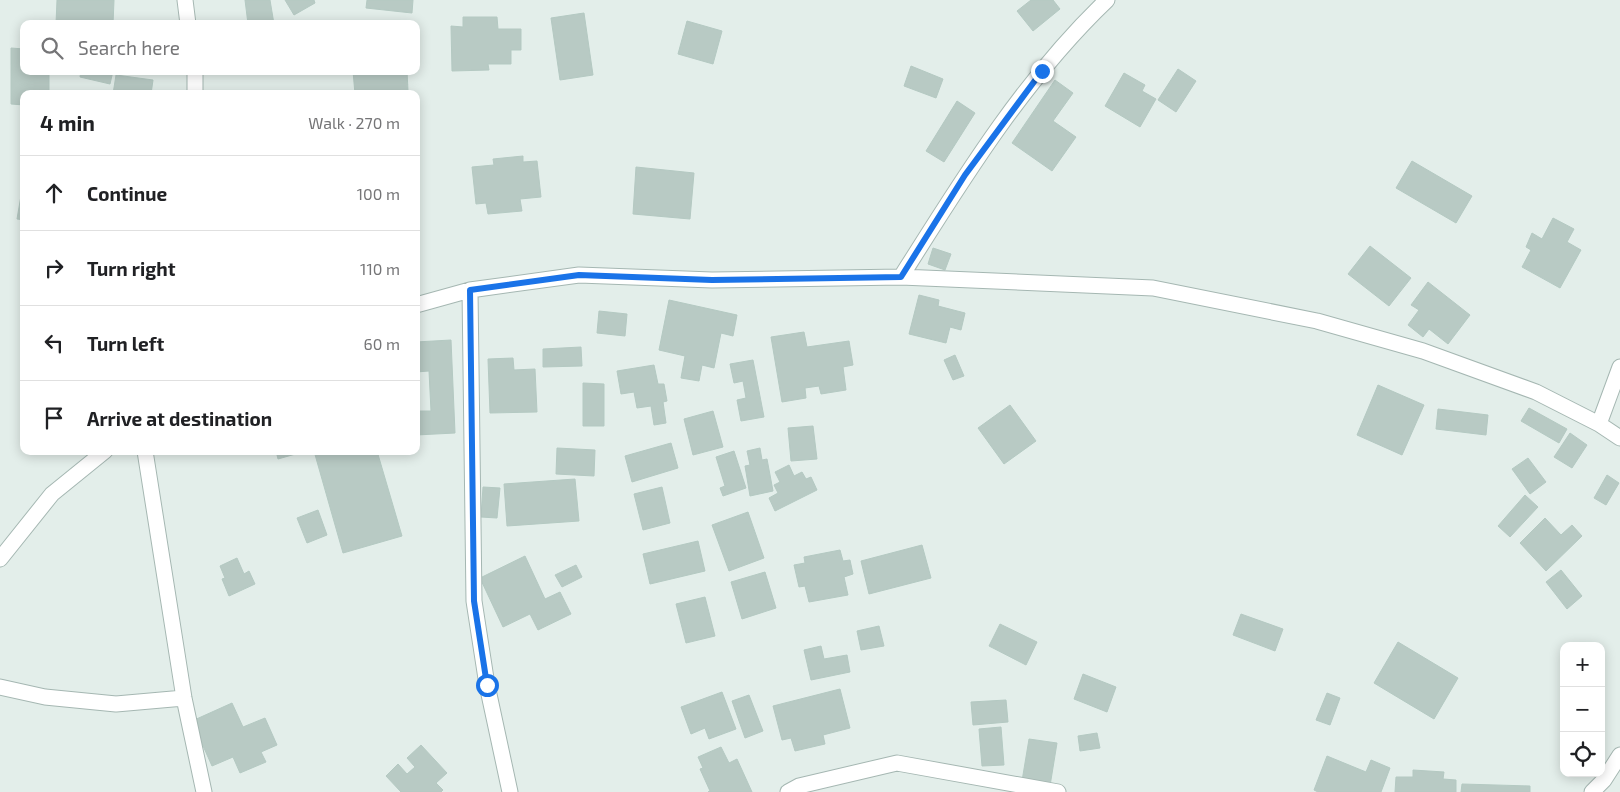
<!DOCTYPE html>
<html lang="en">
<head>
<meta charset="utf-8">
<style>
	:root { --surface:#fff; --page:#f2f2f2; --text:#202124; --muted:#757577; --line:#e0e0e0 }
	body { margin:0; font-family:"Exo 2",sans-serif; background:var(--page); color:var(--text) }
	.controls { position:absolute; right:15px; bottom:15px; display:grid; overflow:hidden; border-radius:10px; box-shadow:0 2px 12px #0003 }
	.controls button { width:45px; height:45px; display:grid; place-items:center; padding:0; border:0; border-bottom:1px solid var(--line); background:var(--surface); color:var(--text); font:25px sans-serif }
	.stop { position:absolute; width:15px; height:15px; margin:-11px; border:4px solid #1a73e8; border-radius:50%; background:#fff }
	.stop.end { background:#1a73e8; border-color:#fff; box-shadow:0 1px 5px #0008 }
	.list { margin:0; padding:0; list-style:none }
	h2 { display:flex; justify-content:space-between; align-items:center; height:65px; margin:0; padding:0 20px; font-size:21px }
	h2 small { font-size:16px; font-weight:400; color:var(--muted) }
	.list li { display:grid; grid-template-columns:32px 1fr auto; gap:15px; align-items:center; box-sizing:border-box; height:75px; padding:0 20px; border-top:1px solid var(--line) }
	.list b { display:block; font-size:19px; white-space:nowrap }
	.list em { font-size:16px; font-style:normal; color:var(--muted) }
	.icon { flex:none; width:28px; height:28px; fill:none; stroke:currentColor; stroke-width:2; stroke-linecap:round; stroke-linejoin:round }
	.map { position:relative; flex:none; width:1620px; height:792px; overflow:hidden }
	.search { position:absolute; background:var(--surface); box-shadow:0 2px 12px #0003; left:20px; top:20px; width:400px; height:55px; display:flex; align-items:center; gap:12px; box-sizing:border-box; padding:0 18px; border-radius:10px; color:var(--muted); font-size:19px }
	.panel { position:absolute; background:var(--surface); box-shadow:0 2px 12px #0003; left:20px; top:90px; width:400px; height:365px; border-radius:10px }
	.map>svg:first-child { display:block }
	.building { fill:#b8cac4; stroke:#b4c9c2 }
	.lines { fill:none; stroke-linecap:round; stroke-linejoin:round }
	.minor-casing { stroke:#a5b7b2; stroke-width:17 }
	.minor { stroke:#fff; stroke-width:15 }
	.route { stroke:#1a73e8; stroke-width:6 }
</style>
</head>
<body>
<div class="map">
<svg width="1620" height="792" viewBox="0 0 1620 792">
	<rect width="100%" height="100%" fill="#e3eeea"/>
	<path class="building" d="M57 0H114L113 24H56Z
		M245 0H270L274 24H248Z
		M285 0H314L315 3 294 15Z
		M367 0H413L412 13 366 8Z
		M1031 0H1053L1060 9 1033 31 1017 11Z
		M584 13 593 75 560 80 551 18Z
		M463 17H497L498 29H521V50H511V64H488L489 70 452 71 451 26 463 27Z
		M687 21 722 31 713 64 678 54Z
		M11 48 24 49V71H49V94H24V105L11 104Z
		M911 66 943 79 936 98 904 86Z
		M1178 69 1196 81 1176 112 1158 100Z
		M81 71H113L110 84 80 77Z
		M353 71H407L408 91 355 94Z
		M1124 73 1145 85 1142 91 1156 99 1140 127 1105 106Z
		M116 75 153 80 151 94H113Z
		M1055 80 1073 93 1053 121 1076 137 1052 171 1012 143Z
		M957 101 975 113 944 162 926 151Z
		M523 156V162L537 161 541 197 520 199 522 211 488 214 486 203 476 204 472 167 494 165 493 159Z
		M1412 161 1472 196 1456 223 1396 188Z
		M636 167 694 173 690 219 633 214Z
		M24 178V220L17 219Z
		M1553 218 1574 229 1567 242 1581 250 1560 288 1522 267 1531 250 1526 247 1532 233 1542 239Z
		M1370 246 1411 278 1389 306 1348 274Z
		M933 248 951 254 945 270 928 264Z
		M1428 282 1470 315 1448 344 1429 329 1423 337 1408 325 1419 310 1411 305Z
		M919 295 939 300 938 306 965 313 961 330 950 327 946 343 909 334Z
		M669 300 737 315 733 336 721 333 714 368 702 365 699 381 681 378 685 356 659 350Z
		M599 311 627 314 625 336 597 333Z
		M804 332 807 347 849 341 853 365 843 367 846 390 821 394 819 386 805 388 806 398 782 402 771 337Z
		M451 340 455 433 416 435V411H431L429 371 416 372V342Z
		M581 347 582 366 543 367V349Z
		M955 355 964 376 953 380 944 360Z
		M513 358 514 370 535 369 537 412 490 413 488 359Z
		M753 360 764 417 741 421 737 400 746 398 743 381 734 383 730 364Z
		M654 365 658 384H664L667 401 663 402 666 423 654 425 651 406 637 408 634 392 621 394 617 371Z
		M583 383 604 384V426H583Z
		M1378 385 1424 405 1402 455 1357 435Z
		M1010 405 1036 441 1004 464 978 428Z
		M1529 408 1567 429 1559 443 1521 421Z
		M1438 409 1488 415 1486 435 1436 429Z
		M713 411 723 447 693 455 684 419Z
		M813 426 817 459 791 461 788 428Z
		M1570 433 1587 445 1572 468 1554 457Z
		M671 443 678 468 632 482 625 456Z
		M557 448 595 450 594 476 556 474Z
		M760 448 762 460 767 459 773 491 750 496 745 466 750 465 747 451Z
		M276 451H306L278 459Z
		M314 451H377L402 536 343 553Z
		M734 451 746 488 723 496 720 488 725 486 716 457Z
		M1528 458 1546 482 1530 494 1512 469Z
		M789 465 794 476 802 472 806 479 811 477 817 490 775 511 769 498 778 493 774 485 780 482 775 472Z
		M1607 475 1619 483 1606 505 1594 498Z
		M575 479 579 521 507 526 504 484Z
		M483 487 500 488 497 518 481 517Z
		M662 487 670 523 643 530 634 494Z
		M1525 495 1538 507 1510 537 1498 526Z
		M318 510 327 535 307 543 297 518Z
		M748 512 764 558 729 571 712 525Z
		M1545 518 1561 535 1572 525 1582 536 1546 571 1520 543Z
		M698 541 705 571 650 584 643 554Z
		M922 545 931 578 869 594 861 561Z
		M840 550 843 561 850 560 853 574 844 577 848 595 809 602 805 586 799 587 794 565 805 563 804 557Z
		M525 556 545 599 560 592 571 614 538 630 530 614 503 627 480 578Z
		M237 558 244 574 249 571 255 584 229 596 222 579 225 578 220 566Z
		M576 565 582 577 562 587 555 575Z
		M1561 570 1582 596 1567 609 1546 582Z
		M765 572 776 608 742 619 731 582Z
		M705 597 715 636 686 643 676 604Z
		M1241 614 1283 629 1275 651 1233 635Z
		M1000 624 1037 642 1026 665 989 646Z
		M879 626 884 646 861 650 857 631Z
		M1398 642 1458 678 1434 719 1374 683Z
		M821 646 824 659 847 655 850 672 811 680 804 650Z
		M1083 674 1116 687 1107 712 1074 699Z
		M840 689 850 728 823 735 825 744 795 751 791 738 782 740 773 706Z
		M722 692 736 729 709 739 705 728 691 734 681 707Z
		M1327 693 1340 698 1330 725 1316 720Z
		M749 695 763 731 745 738 732 701Z
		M1006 700 1008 722 973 725 971 702Z
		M232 703 243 727 265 718 277 745 261 752 266 762 240 773 233 757 212 766 192 721Z
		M1001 727 1004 765 982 766 979 729Z
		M1097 733 1100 748 1080 751 1078 736Z
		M1029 739 1057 743 1050 786 1022 781Z
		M421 745 447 773 436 783 443 790 441 792H401L386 776 398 764 407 774 415 767 407 758Z
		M721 747 729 763 737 759 752 792H708L710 791 700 769 703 768 698 757Z
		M1327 756 1366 772 1371 760 1390 768 1381 792H1318L1314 790Z
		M1413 770 1444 772 1443 779 1456 780V792H1395L1396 777H1413Z
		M1462 784 1530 786V792H1461Z"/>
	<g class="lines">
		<g class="minor-casing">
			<path id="minor" d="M185 0 188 24
				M195 71V94
				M901 277C962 180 1024 79 1107 0
				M470 290 474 601 487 685 510 792
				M416 305 470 290 579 275 712 280 901 277 1153 288 1317 321 1423 351 1536 392 1599 424 1620 438
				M1599 424 1620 367
				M145 451 184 698 204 792
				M0 559 52 494 105 451
				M0 687 45 697 116 704 184 698
				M788 792 799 786 897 763 1058 792
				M1592 792 1604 780 1620 755"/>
		</g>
		<use href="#minor" class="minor"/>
	</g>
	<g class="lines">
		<path class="route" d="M487 685 474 601 470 290 579 275 712 280 901 277 965 175 1042 71"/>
	</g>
</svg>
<div class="controls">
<button>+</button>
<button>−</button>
<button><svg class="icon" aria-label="locate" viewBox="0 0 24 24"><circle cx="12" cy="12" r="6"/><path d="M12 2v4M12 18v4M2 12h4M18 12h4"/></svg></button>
</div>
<div class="stop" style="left:487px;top:685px"></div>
<div class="stop end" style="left:1042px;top:71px"></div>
<div class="search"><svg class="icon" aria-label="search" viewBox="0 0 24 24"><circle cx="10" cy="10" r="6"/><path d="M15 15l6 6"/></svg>Search here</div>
<section class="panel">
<h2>4 min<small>Walk · 270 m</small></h2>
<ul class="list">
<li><svg class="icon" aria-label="ahead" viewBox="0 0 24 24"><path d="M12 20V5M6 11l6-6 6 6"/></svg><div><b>Continue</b></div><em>100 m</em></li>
<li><svg class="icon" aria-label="right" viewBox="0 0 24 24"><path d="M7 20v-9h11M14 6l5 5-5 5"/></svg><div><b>Turn right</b></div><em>110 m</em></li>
<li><svg class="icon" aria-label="left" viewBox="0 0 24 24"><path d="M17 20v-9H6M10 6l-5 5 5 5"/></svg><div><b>Turn left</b></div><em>60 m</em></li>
<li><svg class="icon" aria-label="arrive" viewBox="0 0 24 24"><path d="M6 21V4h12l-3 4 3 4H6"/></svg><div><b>Arrive at destination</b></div></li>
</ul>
</section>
</div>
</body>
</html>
